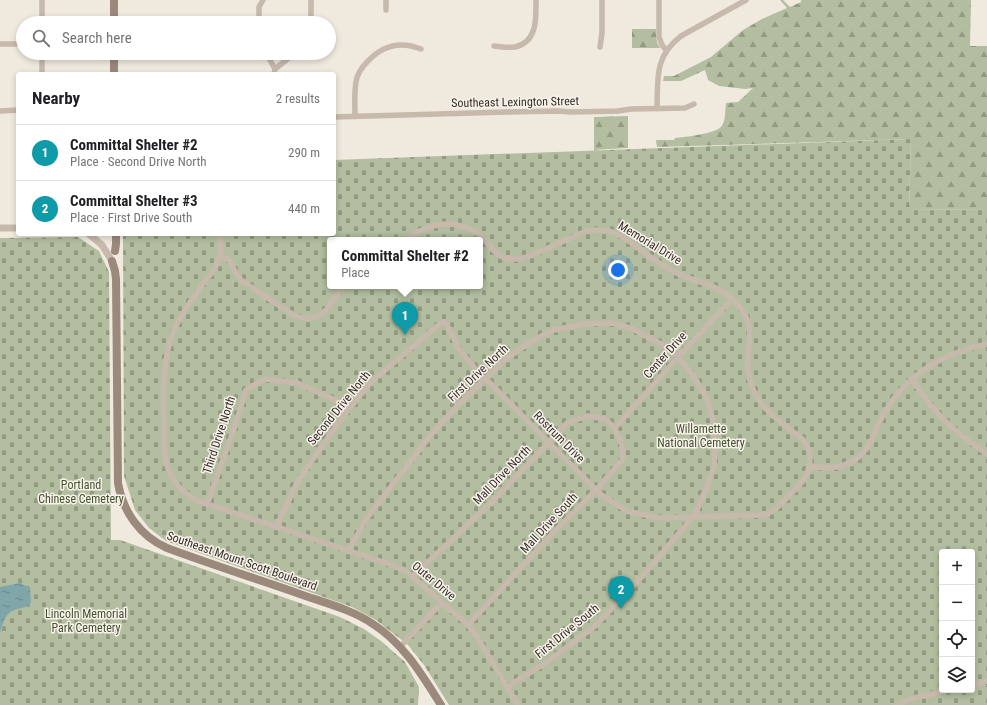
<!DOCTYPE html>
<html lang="en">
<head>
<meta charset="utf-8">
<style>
	:root { --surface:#fff; --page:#f6f6f6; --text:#202124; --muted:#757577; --line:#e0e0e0; --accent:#0b8043 }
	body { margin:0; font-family:"Roboto Condensed",sans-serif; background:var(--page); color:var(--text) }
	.controls { position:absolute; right:12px; bottom:12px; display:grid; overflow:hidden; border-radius:4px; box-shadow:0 2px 6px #0003 }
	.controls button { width:36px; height:36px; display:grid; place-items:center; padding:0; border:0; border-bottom:1px solid var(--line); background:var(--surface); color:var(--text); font:20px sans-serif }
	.you { position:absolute; left:618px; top:270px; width:14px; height:14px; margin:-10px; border:3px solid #fff; border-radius:50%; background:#1a73e8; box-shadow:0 0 0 6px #1a73e833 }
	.badge { display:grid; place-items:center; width:26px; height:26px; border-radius:50%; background:var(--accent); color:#fff; font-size:13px; font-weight:700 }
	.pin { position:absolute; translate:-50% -33px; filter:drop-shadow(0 1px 2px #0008) }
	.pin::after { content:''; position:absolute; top:21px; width:14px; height:12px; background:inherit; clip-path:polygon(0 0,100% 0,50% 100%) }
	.popup { position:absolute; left:327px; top:237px; width:156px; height:52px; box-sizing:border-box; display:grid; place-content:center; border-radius:4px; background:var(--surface); filter:drop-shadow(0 1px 3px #0005); font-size:13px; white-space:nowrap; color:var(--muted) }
	.popup b { font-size:15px; color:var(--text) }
	.popup::after { content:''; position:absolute; left:50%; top:100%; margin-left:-8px; border:8px solid transparent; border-top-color:var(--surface) }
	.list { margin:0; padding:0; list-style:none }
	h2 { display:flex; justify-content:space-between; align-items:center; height:52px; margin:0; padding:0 16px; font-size:17px }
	h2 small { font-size:13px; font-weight:400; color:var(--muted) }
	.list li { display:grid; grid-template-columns:26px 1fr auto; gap:12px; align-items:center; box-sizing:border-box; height:56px; padding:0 16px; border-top:1px solid var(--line) }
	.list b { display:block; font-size:15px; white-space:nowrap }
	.list p { margin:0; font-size:13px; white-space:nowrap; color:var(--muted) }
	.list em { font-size:13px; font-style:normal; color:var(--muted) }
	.icon { flex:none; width:22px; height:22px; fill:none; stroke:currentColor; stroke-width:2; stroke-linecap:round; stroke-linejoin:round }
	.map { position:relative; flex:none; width:987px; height:705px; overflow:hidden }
	.search { position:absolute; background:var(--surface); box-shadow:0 2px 6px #0003; left:16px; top:16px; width:320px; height:44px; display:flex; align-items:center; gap:10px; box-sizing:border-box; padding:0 14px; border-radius:22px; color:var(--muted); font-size:15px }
	.panel { position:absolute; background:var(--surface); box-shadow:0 2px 6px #0003; left:16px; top:72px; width:320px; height:164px; border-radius:4px }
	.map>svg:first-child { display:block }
	.forest { fill:url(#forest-firs) }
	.cemetery { fill:url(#cemetery-stones); fill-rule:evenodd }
	.water { fill:url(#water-ripples) }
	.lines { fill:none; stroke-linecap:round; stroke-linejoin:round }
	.minor { stroke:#c7b9ab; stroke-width:5.5 }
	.tertiary { stroke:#c7b9ab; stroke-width:7 }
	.secondary { stroke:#9b897c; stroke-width:8 }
	.labels { text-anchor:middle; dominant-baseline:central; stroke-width:3; stroke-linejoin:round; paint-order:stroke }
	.street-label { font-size:12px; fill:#362e29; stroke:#f8f2ea }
	.park-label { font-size:12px; fill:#435230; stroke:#f8f2ea }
</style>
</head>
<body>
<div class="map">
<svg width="987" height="705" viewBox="0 0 987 705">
	<defs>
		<pattern id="forest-firs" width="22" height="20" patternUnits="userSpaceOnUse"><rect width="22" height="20" fill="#b2be9f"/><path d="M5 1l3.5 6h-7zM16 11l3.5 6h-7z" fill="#929b82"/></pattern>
		<pattern id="cemetery-stones" width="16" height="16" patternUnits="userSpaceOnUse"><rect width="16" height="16" fill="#b2be9f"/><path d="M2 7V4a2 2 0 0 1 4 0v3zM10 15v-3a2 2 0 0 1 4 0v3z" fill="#929b82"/></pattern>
		<pattern id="water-ripples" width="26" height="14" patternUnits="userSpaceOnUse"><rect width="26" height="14" fill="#80a6aa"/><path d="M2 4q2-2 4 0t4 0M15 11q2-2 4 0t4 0" fill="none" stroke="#6a888a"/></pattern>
	</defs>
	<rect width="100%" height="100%" fill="#f0e9de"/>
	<path class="forest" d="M780 0H783L790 7 801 2V0H971L970 46H987V210L909 209 911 139 657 147 656 140H674L675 138C685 137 714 134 721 127 726 121 725 110 726 103L738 102 753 88 745 89 719 86 708 80 705 70 681 81H663L664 76H674L711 57 743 30 762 19 787 8Z
		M632 29H656C656 36 656 42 660 48H632Z
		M628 116V148L594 150V117Z"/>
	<path class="cemetery" d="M911 139 909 209 987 210V705H449L424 665 408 645 376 620 352 607 166 541 149 528 135 510 124 476 123 234H334V160ZM330 240H480V286H330ZM942 552H972V690H942Z
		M78 237 99 251 109 272 111 540H120L340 617 364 629 381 641 405 662 419 687 418 705H0V238Z"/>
	<path class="water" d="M20 583 30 588 31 602 27 607C7 610 5 615 0 633V587Z"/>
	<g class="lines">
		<path class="minor" d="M42 0V23
			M386 0V10
			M659 0V37L662 45 666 50
			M259 23V7L263 0
			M311 23V0
			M0 44H23
			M494 46C501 47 508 48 515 47 538 42 536 17 536 0
			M600 47 602 33V0
			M42 53V74
			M266 53 275 69
			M274 74 275 69 295 53
			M657 109C658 78 654 57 681 36L746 0
			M1 111 18 110
			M334 117 507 112 557 111 571 112 618 111 631 109 685 108 694 104
			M355 117C355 105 354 93 356 82 357 74 362 67 368 61 383 45 401 41 421 49
			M219 234C221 243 221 255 217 264 215 270 209 276 205 281 194 297 182 312 174 330 162 358 163 397 164 426 164 441 163 457 169 471 174 484 184 492 195 500L398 567 406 571 468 625 477 637 518 705
			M220 255 229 260 237 275 242 281 295 316C305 320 317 319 325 311 329 308 331 302 334 298 338 294 341 290 345 286
			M911 379C919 389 926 400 934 409 949 427 968 441 987 454
			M615 428 678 357 732 299
			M809 466C834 471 856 467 870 443 874 436 876 428 880 421 885 410 892 400 900 391 923 365 954 351 987 344
			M207 504 235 426 246 390 264 379 297 383 342 403 350 408
			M276 527 298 481 341 419 371 382 442 322 446 323 459 349 482 377 486 379 600 494 627 511 660 518 763 515C776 512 785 499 795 490 808 477 816 459 804 441 800 436 794 433 789 429 774 417 757 404 751 384 748 375 747 365 748 355 750 334 753 322 738 305 721 285 701 284 679 274 670 270 660 264 652 258 639 250 627 237 612 232 604 230 595 229 587 231 581 233 575 236 569 239 558 243 548 248 537 253 530 256 521 260 512 259 497 259 490 245 480 236 477 232 471 230 467 228 444 218 423 228 404 240
			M348 551 367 518 430 436 457 406 506 359 530 342 554 330 584 324 612 323 633 329 672 350 693 375 707 399 713 422 715 446 714 466 708 484 697 510 693 517 644 574 596 625 547 662 507 687
			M413 576 493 501 567 423 587 416 605 419 615 428 622 445 623 459 596 490 553 533 468 625
			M400 647 442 602
			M972 685 987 681
			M896 705 914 698 950 690"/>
		<path class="tertiary" d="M0 228H18
			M89 234 102 245 112 261"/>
		<path class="secondary" d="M114 0V23
			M114 53V74
			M115 251 116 244V234
			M112 261 115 271 116 279 118 483C123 512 140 536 167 548 210 564 254 578 297 593 322 602 351 609 373 624 404 644 422 675 441 705"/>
	</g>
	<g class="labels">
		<g class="street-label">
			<text transform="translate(515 102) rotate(-1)">Southeast Lexington Street</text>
			<text transform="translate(650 243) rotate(31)">Memorial Drive</text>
			<text transform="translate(665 355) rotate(-48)">Center Drive</text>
			<text transform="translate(478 373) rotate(-43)">First Drive North</text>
			<text transform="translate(339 408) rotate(-51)">Second Drive North</text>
			<text transform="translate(219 435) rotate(-72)">Third Drive North</text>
			<text transform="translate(559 437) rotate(45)">Rostrum Drive</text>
			<text transform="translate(502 475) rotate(-46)">Mall Drive North</text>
			<text transform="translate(549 523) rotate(-47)">Mall Drive South</text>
			<text transform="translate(242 561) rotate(19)">Southeast Mount Scott Boulevard</text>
			<text transform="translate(434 581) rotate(40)">Outer Drive</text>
			<text transform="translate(567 631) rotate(-39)">First Drive South</text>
		</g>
		<g class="park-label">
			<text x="701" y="429">Willamette<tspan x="701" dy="14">National Cemetery</tspan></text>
			<text x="81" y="485">Portland<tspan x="81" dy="14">Chinese Cemetery</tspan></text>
			<text x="86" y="614">Lincoln Memorial<tspan x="86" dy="14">Park Cemetery</tspan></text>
		</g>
	</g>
</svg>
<div class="controls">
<button>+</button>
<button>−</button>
<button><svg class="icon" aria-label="locate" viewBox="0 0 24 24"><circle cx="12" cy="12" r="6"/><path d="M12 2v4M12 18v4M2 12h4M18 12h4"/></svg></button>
<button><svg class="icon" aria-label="layers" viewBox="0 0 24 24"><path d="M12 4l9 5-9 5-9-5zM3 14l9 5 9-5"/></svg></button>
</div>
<div class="you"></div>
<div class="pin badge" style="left:405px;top:335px;background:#0f9aa8">1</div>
<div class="popup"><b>Committal Shelter #2</b>Place</div>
<div class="pin badge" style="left:621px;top:609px;background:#0f9aa8">2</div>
<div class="search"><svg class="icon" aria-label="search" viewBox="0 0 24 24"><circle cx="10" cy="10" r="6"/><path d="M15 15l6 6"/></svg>Search here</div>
<section class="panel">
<h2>Nearby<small>2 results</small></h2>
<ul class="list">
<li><span class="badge" style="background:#0f9aa8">1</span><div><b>Committal Shelter #2</b><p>Place · Second Drive North</p></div><em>290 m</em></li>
<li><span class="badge" style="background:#0f9aa8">2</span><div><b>Committal Shelter #3</b><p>Place · First Drive South</p></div><em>440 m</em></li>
</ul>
</section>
</div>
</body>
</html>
